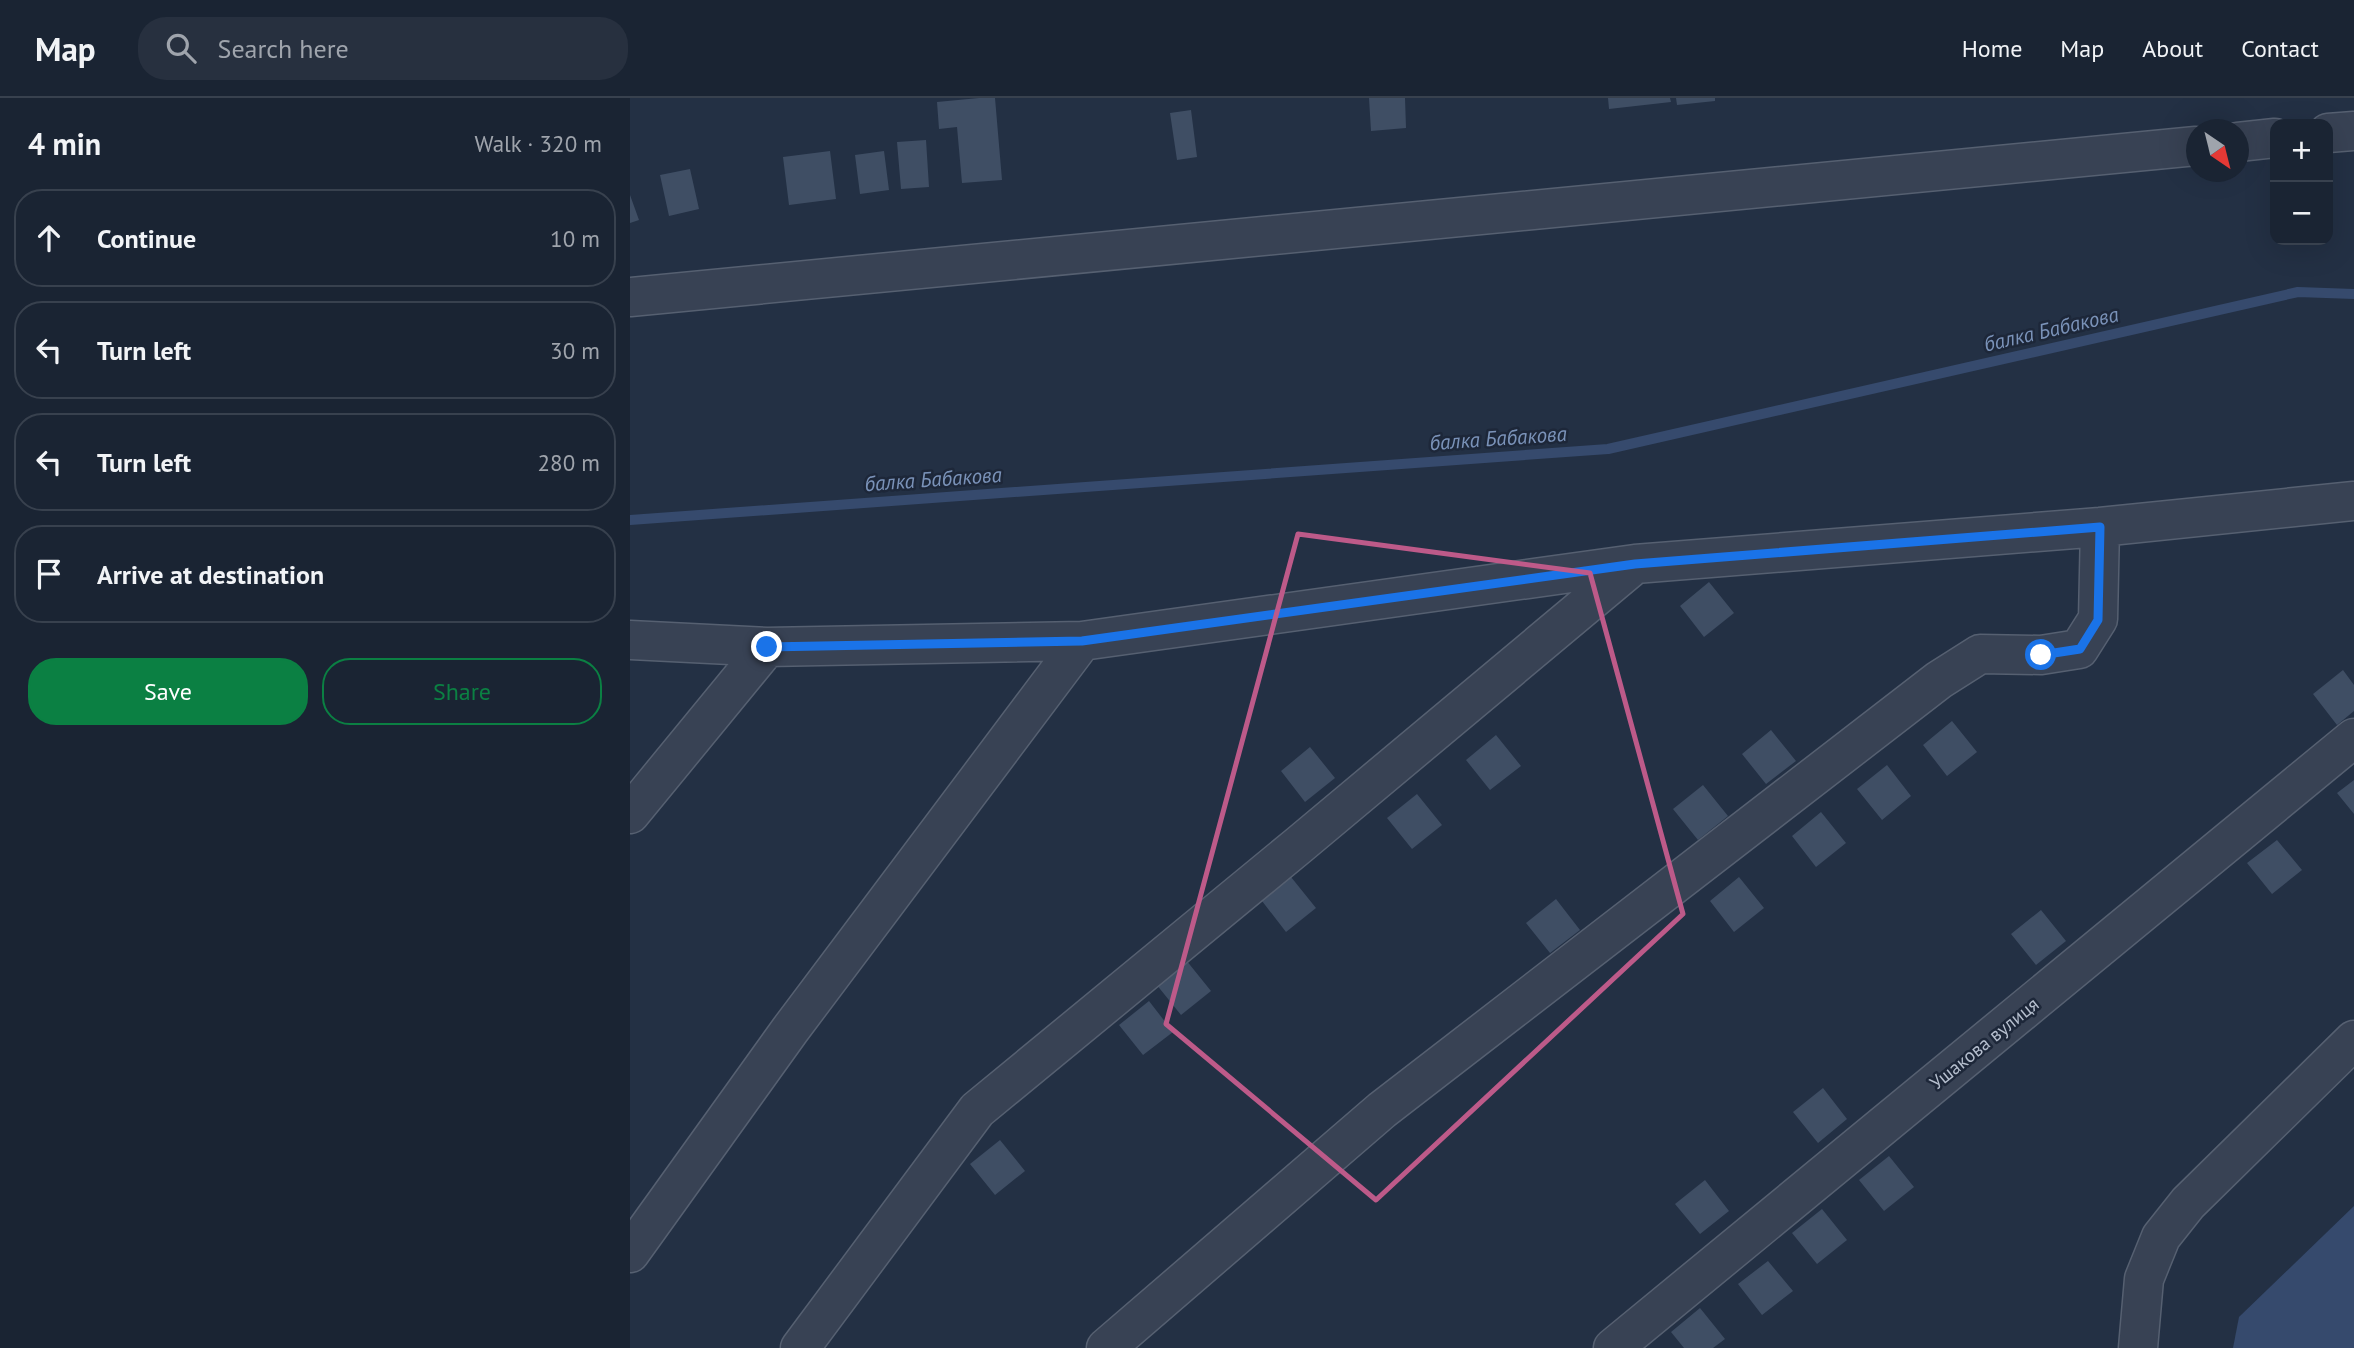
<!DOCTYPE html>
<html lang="en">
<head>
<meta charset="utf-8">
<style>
	:root { --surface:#1a2433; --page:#27303f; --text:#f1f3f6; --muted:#9fa4ac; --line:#38414e; --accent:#0b8043 }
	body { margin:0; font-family:"PT Sans",sans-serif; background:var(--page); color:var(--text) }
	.controls { position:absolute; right:21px; top:21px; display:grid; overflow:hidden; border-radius:14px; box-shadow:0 7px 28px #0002 }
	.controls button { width:63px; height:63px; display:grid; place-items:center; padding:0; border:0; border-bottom:2px solid var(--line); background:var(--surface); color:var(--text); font:35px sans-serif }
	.compass { position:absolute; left:1556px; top:21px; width:63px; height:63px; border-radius:50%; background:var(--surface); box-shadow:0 7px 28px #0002; rotate:145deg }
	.stop { position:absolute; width:21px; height:21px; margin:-16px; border:5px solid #1a73e8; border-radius:50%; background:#fff }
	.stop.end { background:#1a73e8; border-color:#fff; box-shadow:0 2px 7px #0008 }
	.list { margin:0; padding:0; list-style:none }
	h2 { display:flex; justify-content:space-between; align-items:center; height:91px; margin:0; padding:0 28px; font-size:30px }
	h2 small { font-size:23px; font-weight:400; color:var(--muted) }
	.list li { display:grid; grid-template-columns:46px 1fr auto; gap:21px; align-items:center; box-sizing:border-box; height:98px; margin:0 14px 14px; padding:0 14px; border:2px solid var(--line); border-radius:28px }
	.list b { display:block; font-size:26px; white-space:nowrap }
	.list em { font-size:23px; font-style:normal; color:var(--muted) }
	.actions { display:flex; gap:14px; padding:21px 28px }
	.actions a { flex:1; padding:16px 0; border:2px solid var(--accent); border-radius:28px; text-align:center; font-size:24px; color:var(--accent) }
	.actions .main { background:var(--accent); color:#fff }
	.icon { flex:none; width:38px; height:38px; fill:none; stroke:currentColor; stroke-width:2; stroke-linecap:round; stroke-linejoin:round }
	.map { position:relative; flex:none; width:1724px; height:1250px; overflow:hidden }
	header { display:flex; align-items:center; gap:42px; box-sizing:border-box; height:98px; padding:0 35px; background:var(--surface); border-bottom:2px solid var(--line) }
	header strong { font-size:33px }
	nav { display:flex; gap:38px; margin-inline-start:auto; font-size:24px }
	.search { width:490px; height:63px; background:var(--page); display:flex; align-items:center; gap:18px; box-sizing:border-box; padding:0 24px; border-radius:28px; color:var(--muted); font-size:26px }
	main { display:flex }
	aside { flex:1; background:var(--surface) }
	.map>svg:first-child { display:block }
	.water { fill:#364a6d }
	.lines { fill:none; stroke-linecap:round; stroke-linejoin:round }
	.stream { stroke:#364a6d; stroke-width:10 }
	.building { fill:#3f4e64 }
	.minor-casing { stroke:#566071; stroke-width:41 }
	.minor { stroke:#384254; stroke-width:38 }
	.route { stroke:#1a73e8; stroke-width:9 }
	.marked { fill:none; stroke:#bd5a89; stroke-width:5; stroke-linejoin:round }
	.labels { text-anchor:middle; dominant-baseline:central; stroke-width:5; stroke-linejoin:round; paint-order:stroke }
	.street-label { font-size:19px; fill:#b5becd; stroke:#1d2739 }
	.water-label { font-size:21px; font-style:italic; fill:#7a92b8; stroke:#1d2739 }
</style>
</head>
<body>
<header>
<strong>Map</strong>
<div class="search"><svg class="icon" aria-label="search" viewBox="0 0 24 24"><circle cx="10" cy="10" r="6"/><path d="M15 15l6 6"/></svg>Search here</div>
<nav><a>Home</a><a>Map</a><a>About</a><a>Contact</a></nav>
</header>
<main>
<aside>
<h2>4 min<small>Walk · 320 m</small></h2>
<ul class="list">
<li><svg class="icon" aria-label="ahead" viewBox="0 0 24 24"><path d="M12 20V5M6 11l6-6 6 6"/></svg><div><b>Continue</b></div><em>10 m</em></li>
<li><svg class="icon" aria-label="left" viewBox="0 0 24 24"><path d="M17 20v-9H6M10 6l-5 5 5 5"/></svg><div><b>Turn left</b></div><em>30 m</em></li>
<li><svg class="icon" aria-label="left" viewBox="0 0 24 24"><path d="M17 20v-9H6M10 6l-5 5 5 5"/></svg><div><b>Turn left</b></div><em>280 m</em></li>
<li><svg class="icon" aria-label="arrive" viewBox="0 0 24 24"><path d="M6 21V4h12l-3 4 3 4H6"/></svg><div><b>Arrive at destination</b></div></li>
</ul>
<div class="actions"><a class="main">Save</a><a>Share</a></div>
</aside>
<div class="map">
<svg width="1724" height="1250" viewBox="0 0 1724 1250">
	<rect width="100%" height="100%" fill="#233044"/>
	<path class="water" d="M1724 1108V1250H1603L1609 1219Z"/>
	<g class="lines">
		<path class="stream" d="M0 422 978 351 1668 194 1724 196"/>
	</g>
	<path class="building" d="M349 0H365L372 82 332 85 327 29 309 31 307 4Z
		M739 0H775L776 30 741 33Z
		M978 0H1040L1041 4 979 11Z
		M1046 0H1085V3L1047 7Z
		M561 12 567 59 547 62 540 15Z
		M296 42 299 89 271 91 267 44Z
		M200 53 206 101 159 107 153 59Z
		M254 53 259 92 230 96 225 57Z
		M60 71 69 111 39 118 30 77Z
		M0 97 9 122 0 125Z
		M1079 484 1104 515 1074 539 1050 508Z
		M1713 572 1724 587V613L1707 627 1683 596Z
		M1322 623 1347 654 1317 678 1293 647Z
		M1141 632 1166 663 1136 686 1112 656Z
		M866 637 891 668 860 692 836 662Z
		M680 649 705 680 675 704 651 673Z
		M1257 667 1281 698 1252 722 1227 691Z
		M1724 682V716L1707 695Z
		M1073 687 1098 718 1068 742 1043 711Z
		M787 696 812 727 782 751 757 720Z
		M1191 714 1216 745 1186 769 1162 738Z
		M1647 742 1672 772 1642 796 1617 765Z
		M661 779 686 810 656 834 632 803Z
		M1109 779 1134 810 1104 834 1080 803Z
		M926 801 950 832 920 855 896 825Z
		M1411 812 1436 843 1406 867 1381 836Z
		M556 862 581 893 551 917 526 886Z
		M519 903 543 934 513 957 489 927Z
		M1193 990 1217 1021 1188 1045 1163 1014Z
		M370 1042 395 1073 365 1097 340 1066Z
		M1259 1058 1284 1089 1254 1113 1229 1082Z
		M1075 1082 1099 1113 1070 1136 1045 1106Z
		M1192 1111 1217 1142 1187 1166 1162 1135Z
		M1138 1163 1163 1193 1132 1217 1108 1186Z
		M1070 1210 1095 1241 1083 1250H1054L1041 1234Z"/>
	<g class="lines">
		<g class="minor-casing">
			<path id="minor" d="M1698 35 1724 33
				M1608 44 1645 40
				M0 199 1566 48
				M0 542 137 549 452 543 1005 466 1470 429 1724 403
				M0 716 137 549
				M0 1155 160 932 452 543
				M170 1250 347 1012 669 747 1005 466
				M476 1250 752 1012 1309 582 1350 556 1411 557 1449 551 1468 521 1470 429
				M983 1250 1724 640
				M1508 1250 1514 1181 1531 1139 1558 1105 1724 942"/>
		</g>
		<use href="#minor" class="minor"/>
	</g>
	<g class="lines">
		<path class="route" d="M137 549 452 543 1005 466 1470 429 1468 522 1450 551 1411 557"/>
	</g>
	<path class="marked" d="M668 436 960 475 1053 816 746 1102 536 926Z"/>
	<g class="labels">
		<g class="street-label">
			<text transform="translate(1354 945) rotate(-39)">Ушакова вулиця</text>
		</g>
		<g class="water-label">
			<text transform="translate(1421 231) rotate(-13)">балка Бабакова</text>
			<text transform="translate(868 340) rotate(-4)">балка Бабакова</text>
			<text transform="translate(303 381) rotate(-4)">балка Бабакова</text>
		</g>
	</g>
</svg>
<div class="controls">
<button>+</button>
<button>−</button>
</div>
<svg class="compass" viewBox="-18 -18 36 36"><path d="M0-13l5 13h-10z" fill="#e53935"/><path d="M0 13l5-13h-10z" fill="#9fa4ac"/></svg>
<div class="stop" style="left:1411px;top:557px"></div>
<div class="stop end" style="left:137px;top:549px"></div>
</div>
</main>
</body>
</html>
